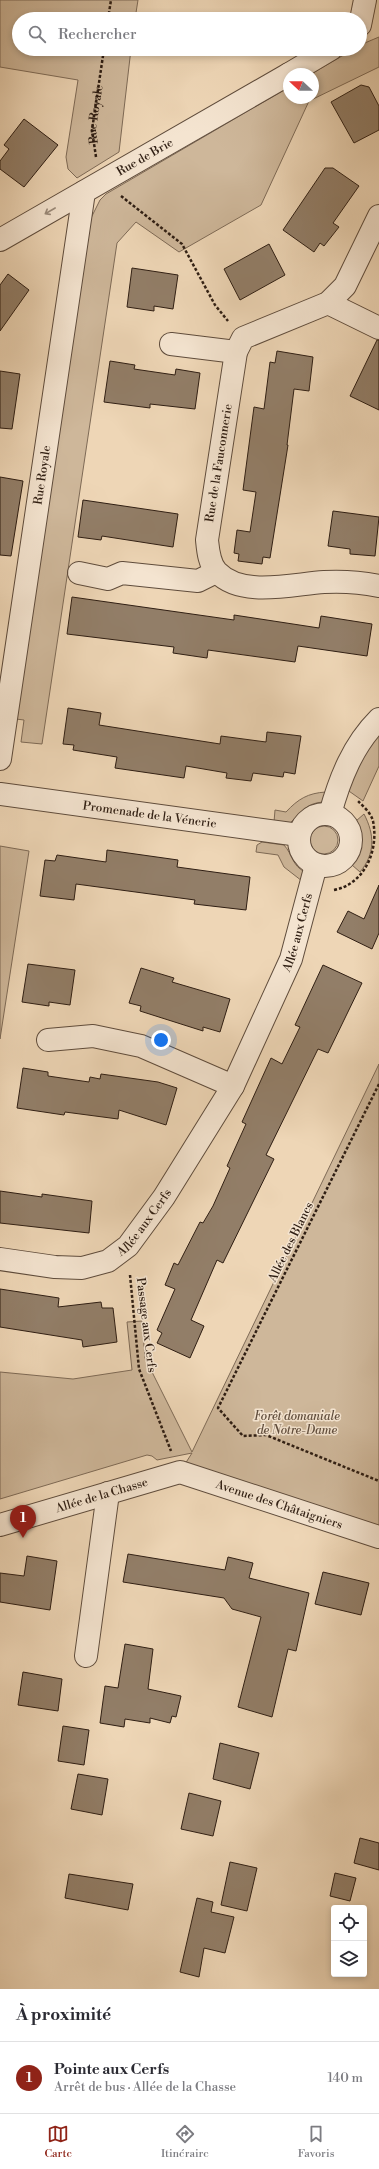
<!DOCTYPE html>
<html lang="fr">
<head>
<meta charset="utf-8">
<style>
	:root { --surface:#fff; --page:#f7f7f7; --text:#2b2b33; --muted:#7c7c81; --line:#e1e1e2; --accent:#8f2418 }
	body { margin:0; font-family:"Libre Bodoni",serif; background:var(--page); color:var(--text) }
	.controls { position:absolute; right:12px; bottom:12px; display:grid; overflow:hidden; border-radius:4px; box-shadow:0 2px 6px #0003 }
	.controls button { width:36px; height:36px; display:grid; place-items:center; padding:0; border:0; border-bottom:1px solid var(--line); background:var(--surface); color:var(--text); font:20px sans-serif }
	.compass { position:absolute; left:283px; top:68px; width:36px; height:36px; border-radius:50%; background:var(--surface); box-shadow:0 2px 6px #0003; rotate:292deg }
	.you { position:absolute; left:161px; top:1040px; width:14px; height:14px; margin:-10px; border:3px solid #fff; border-radius:50%; background:#1a73e8; box-shadow:0 0 0 6px #1a73e833 }
	.badge { display:grid; place-items:center; width:26px; height:26px; border-radius:50%; background:var(--accent); color:#fff; font-size:13px; font-weight:700 }
	.pin { position:absolute; translate:-50% -33px; filter:drop-shadow(0 1px 2px #0008) }
	.pin::after { content:''; position:absolute; top:21px; width:14px; height:12px; background:inherit; clip-path:polygon(0 0,100% 0,50% 100%) }
	.list { margin:0; padding:0; list-style:none }
	h2 { display:flex; justify-content:space-between; align-items:center; height:52px; margin:0; padding:0 16px; font-size:17px }
	h2 small { font-size:13px; font-weight:400; color:var(--muted) }
	.list li { display:grid; grid-template-columns:26px 1fr auto; gap:12px; align-items:center; box-sizing:border-box; height:72px; padding:0 16px; border-top:1px solid var(--line) }
	.list b { display:block; font-size:15px; white-space:nowrap }
	.list p { margin:0; font-size:13px; white-space:nowrap; color:var(--muted) }
	.list em { font-size:13px; font-style:normal; color:var(--muted) }
	.icon { flex:none; width:22px; height:22px; fill:none; stroke:currentColor; stroke-width:2; stroke-linecap:round; stroke-linejoin:round }
	.map { position:relative; flex:none; width:379px; height:1989px; overflow:hidden }
	.search { position:absolute; background:var(--surface); box-shadow:0 2px 6px #0003; left:12px; right:12px; top:12px; height:44px; display:flex; align-items:center; gap:10px; box-sizing:border-box; padding:0 14px; border-radius:22px; color:var(--muted); font-size:15px }
	.sheet { height:124px; background:var(--surface) }
	nav { display:flex; justify-content:space-around; align-items:center; box-sizing:border-box; height:56px; border-top:1px solid var(--line); background:var(--surface); font-size:11px; color:var(--muted) }
	nav a { display:grid; justify-items:center; gap:2px }
	nav .on { color:var(--accent) }
	.map>svg:first-child { display:block }
	.green { fill:#ceb79a; stroke:#7e6a56 }
	.building { fill:#927e68; stroke:#2f1e13 }
	.lines { fill:none; stroke-linecap:round; stroke-linejoin:round }
	.street-casing { stroke:#5f4c3c; stroke-width:24 }
	.path { stroke:#2f1e13; stroke-width:2.5; stroke-dasharray:3 2; stroke-linecap:butt }
	.street { stroke:#f4e4d0; stroke-width:22 }
	.oneway { stroke:#9b8b7b }
	.labels { text-anchor:middle; dominant-baseline:central; stroke-width:3; stroke-linejoin:round; paint-order:stroke }
	.street-label { font-size:12px; fill:#2f1e13; stroke:#f4e4d0 }
	.park-label { font-size:12px; font-style:italic; fill:#5f4c3c; stroke:#f4e4d0 }
</style>
</head>
<body>
<div class="map">
<svg width="379" height="1989" viewBox="0 0 379 1989">
	<rect width="100%" height="100%" fill="#eed6b6"/>
	<filter id="stains"><feTurbulence type="fractalNoise" baseFrequency=".005" numOctaves="4"/><feColorMatrix values="0 0 0 0 .2 0 0 0 0 .09 0 0 0 0 .02 0 0 0 .5 -.17"/></filter>
	<radialGradient id="worn" r=".72"><stop offset=".6" stop-color="#630" stop-opacity="0"/><stop offset="1" stop-color="#630" stop-opacity=".3"/></radialGradient>
	<path class="green" d="M0 0H138L135 19H19V49H131L119 152 77 178 68 169 66 157 78 80 0 67Z
		M379 37V67L309 101 261 205 179 252 136 222 117 243 42 744 21 742 24 720 16 719 91 218 100 200 106 194 289 87V98H313V74H311L354 49H360V45Z
		M379 733V766L363 801 346 789 350 776Z
		M326 792 323 802C306 803 301 813 290 823L274 822 275 810 286 812C298 799 308 793 326 792Z
		M364 814C375 835 375 854 360 872L352 865C362 850 365 837 356 821Z
		M310 840a14 14 0 1 1 28 0a14 14 0 1 1-28 0Z
		M262 842 284 845C293 855 292 866 305 872L302 881 284 867 278 855 256 852 257 845Z
		M0 846 29 851 0 1039Z
		M379 1064V1537L180 1472 192 1453 157 1460 152 1456 147 1455 0 1499V1372L73 1379 132 1370 127 1322 142 1321 145 1358 192 1452Z"/>
	<path class="building" d="M361 85 369 87 379 106V130L354 143 331 102Z
		M24 119 58 145 24 187 0 169V161L9 149 4 145Z
		M325 168H333L359 186 333 223 339 227 324 246 320 243 314 252 283 230Z
		M269 244 285 275 240 300 224 269Z
		M132 268 178 275 173 309 154 306V311L127 307Z
		M8 274 29 290 0 331V285Z
		M377 340H379V410L350 396Z
		M277 351 313 357 309 391 294 389 287 445H288L270 558 263 557 262 564 238 561 239 554 234 553 237 530 250 532 256 492 243 490 254 407 264 409 270 362 275 363Z
		M110 361 135 365 134 369 175 375 176 369 200 373 195 409 150 404V408L104 402Z
		M0 371 20 374 12 429 0 428Z
		M0 477 23 481 11 556 0 555Z
		M83 500 178 514 173 547 102 536 101 540 78 537Z
		M333 511 379 517 375 556 350 554V549L328 546Z
		M72 597 234 620V615L319 628 321 616 372 624 367 656 298 646 295 662 208 650 207 658 173 653 174 647 67 634Z
		M68 708 101 713 99 725 220 744 221 736 266 742 267 732 301 736 295 774 284 772 283 777 253 773 251 781 226 778 227 773 186 766 184 778 115 768 117 757 73 750 74 745 63 744Z
		M107 850 178 860 177 867 250 877 246 910 194 904 195 900 76 884 74 900 40 896 45 860 55 861 57 855 106 862Z
		M379 885V933L372 949 337 932 348 911 364 919Z
		M28 964 75 970 70 1005 49 1002V1006L22 1002Z
		M323 965 362 983 328 1053 318 1049 266 1155 274 1159 223 1263 217 1260 191 1320 204 1326 190 1358 157 1343 162 1333 157 1330 175 1289 165 1285 174 1263 178 1265 200 1222 203 1223 213 1206 230 1168 227 1166 246 1124 242 1122 271 1058 282 1064 300 1027 295 1025Z
		M141 968 174 978 172 982 230 999 220 1032 203 1027V1031L140 1011 141 1006 129 1003Z
		M23 1068 48 1072V1076L89 1082 90 1077 100 1079 101 1074 158 1082 177 1088 166 1125 119 1110 118 1119 65 1112 64 1115 17 1108Z
		M0 1191 42 1197V1194L92 1201 89 1233 0 1223Z
		M0 1289 59 1298 58 1307 101 1302 102 1308H113L117 1342 83 1347 82 1340 0 1327Z
		M128 1554 225 1570 228 1557 253 1563 249 1578 309 1593 296 1651 288 1649 272 1717 238 1707 261 1617 232 1609 224 1598 123 1582Z
		M27 1556 57 1561 50 1610 0 1602V1573L24 1576Z
		M323 1572 369 1583 361 1615 315 1604Z
		M125 1644 153 1649 148 1689 181 1696 176 1717 172 1716 170 1723 150 1718V1723L125 1719 124 1727 100 1723 105 1686 118 1688Z
		M23 1672 62 1679 58 1711 18 1705Z
		M63 1726 89 1730 84 1765 58 1761Z
		M220 1743 259 1753 250 1789 213 1779Z
		M78 1774 108 1779 102 1815 71 1809Z
		M189 1793 221 1801 213 1836 181 1829Z
		M360 1838 379 1843V1870L354 1863Z
		M230 1862 257 1868 247 1911 221 1905Z
		M335 1873 356 1878 350 1901 330 1896Z
		M69 1874 133 1884 128 1910 65 1898Z
		M197 1898 213 1902 211 1912 234 1917 225 1953 204 1948 199 1977 180 1972Z"/>
	<g class="lines">
		<g class="street-casing">
			<g id="street">
				<path d="M360 25 365 0"/>
				<path d="M289 74 331 49"/>
				<path d="M379 216 345 286 328 303 243 338 236 352 207 540C208 550 209 564 217 572 242 598 292 584 324 582 343 581 360 582 379 586"/>
				<path id="s2" d="M0 240 289 74"/>
				<path d="M328 303 379 328"/>
				<path d="M171 344 236 352"/>
				<path d="M79 573 108 579 122 573 198 581 216 572"/>
				<path id="s3" d="M0 759 84 192"/>
				<path id="s4" d="M0 794 299 835"/>
				<circle cx="325" cy="840" r="26"/>
				<path d="M330 814C340 778 353 745 379 719"/>
				<path d="M48 1040 93 1036 141 1046 233 1086"/>
				<path id="s5" d="M0 1259 55 1267 82 1268 108 1261 128 1246 164 1197 233 1086 291 959 316 865"/>
				<path id="s6" d="M0 1525 180 1472 379 1537"/>
				<path d="M86 1656 108 1493"/>
			</g>
		</g>
		<g class="path">
			<path d="M108 19 111 0"/>
			<path id="s1" d="M96 157 92 130 104 49"/>
			<path d="M121 196 182 244 215 305 228 321"/>
			<path d="M334 890C365 884 379 850 373 821 371 813 363 806 358 801"/>
			<path d="M379 1084 218 1408 243 1436 266 1435 379 1481"/>
			<path d="M130 1275 139 1369 171 1451"/>
		</g>
		<use href="#street" class="street"/>
	</g>
	<defs><path id="oneway-shaft" d="M-6 0H5M1.5-3L5.5 0L1.5 3" fill="none" stroke-width="1.6" stroke-linecap="round" stroke-linejoin="round"/></defs>
	<use class="oneway" href="#oneway-shaft" transform="translate(50 211) rotate(150)"/>
	<g class="labels">
		<g class="street-label">
			<text stroke="none"><textPath href="#s1" startOffset="43">Rue Royale</textPath></text>
			<text stroke="none"><textPath href="#s2" startOffset="167">Rue de Brie</textPath></text>
			<text transform="translate(219 463) rotate(-81)">Rue de la Fauconnerie</text>
			<text stroke="none"><textPath href="#s3" startOffset="287">Rue Royale</textPath></text>
			<text stroke="none"><textPath href="#s4" startOffset="151">Promenade de la Vénerie</textPath></text>
			<text stroke="none"><textPath href="#s5" startOffset="493">Allée aux Cerfs</textPath></text>
			<text stroke="none"><textPath href="#s5" startOffset="163">Allée aux Cerfs</textPath></text>
			<text transform="translate(291 1242) rotate(-64)">Allée des Blancs</text>
			<text transform="translate(146 1325) rotate(83)">Passage aux Cerfs</text>
			<text stroke="none"><textPath href="#s6" startOffset="106">Allée de la Chasse</textPath></text>
			<text stroke="none"><textPath href="#s6" startOffset="292">Avenue des Châtaigniers</textPath></text>
		</g>
		<g class="park-label">
			<text x="297" y="1416">Forêt domaniale<tspan x="297" dy="14">de Notre-Dame</tspan></text>
		</g>
	</g>
	<rect width="100%" height="100%" filter="url(#stains)"/>
	<rect width="100%" height="100%" fill="url(#worn)"/>
</svg>
<div class="controls">
<button><svg class="icon" aria-label="locate" viewBox="0 0 24 24"><circle cx="12" cy="12" r="6"/><path d="M12 2v4M12 18v4M2 12h4M18 12h4"/></svg></button>
<button><svg class="icon" aria-label="layers" viewBox="0 0 24 24"><path d="M12 4l9 5-9 5-9-5zM3 14l9 5 9-5"/></svg></button>
</div>
<svg class="compass" viewBox="-18 -18 36 36"><path d="M0-13l5 13h-10z" fill="#e53935"/><path d="M0 13l5-13h-10z" fill="#7c7c81"/></svg>
<div class="you"></div>
<div class="pin badge" style="left:23px;top:1538px">1</div>
<div class="search"><svg class="icon" aria-label="search" viewBox="0 0 24 24"><circle cx="10" cy="10" r="6"/><path d="M15 15l6 6"/></svg>Rechercher</div>
</div>
<section class="sheet">
<h2>À proximité<small></small></h2>
<ul class="list">
<li><span class="badge">1</span><div><b>Pointe aux Cerfs</b><p>Arrêt de bus · Allée de la Chasse</p></div><em>140 m</em></li>
</ul>
</section>
<nav>
<a class="on"><svg class="icon" aria-label="map" viewBox="0 0 24 24"><path d="M3 6l6-2 6 2 6-2v14l-6 2-6-2-6 2zM9 4v14M15 6v14"/></svg>Carte</a>
<a><svg class="icon" aria-label="directions" viewBox="0 0 24 24"><path d="M12 3l9 9-9 9-9-9zM9 14v-3h6M13 9l2 2-2 2"/></svg>Itinéraire</a>
<a><svg class="icon" aria-label="saved" viewBox="0 0 24 24"><path d="M7 4h10v16l-5-4-5 4z"/></svg>Favoris</a>
</nav>
</body>
</html>
